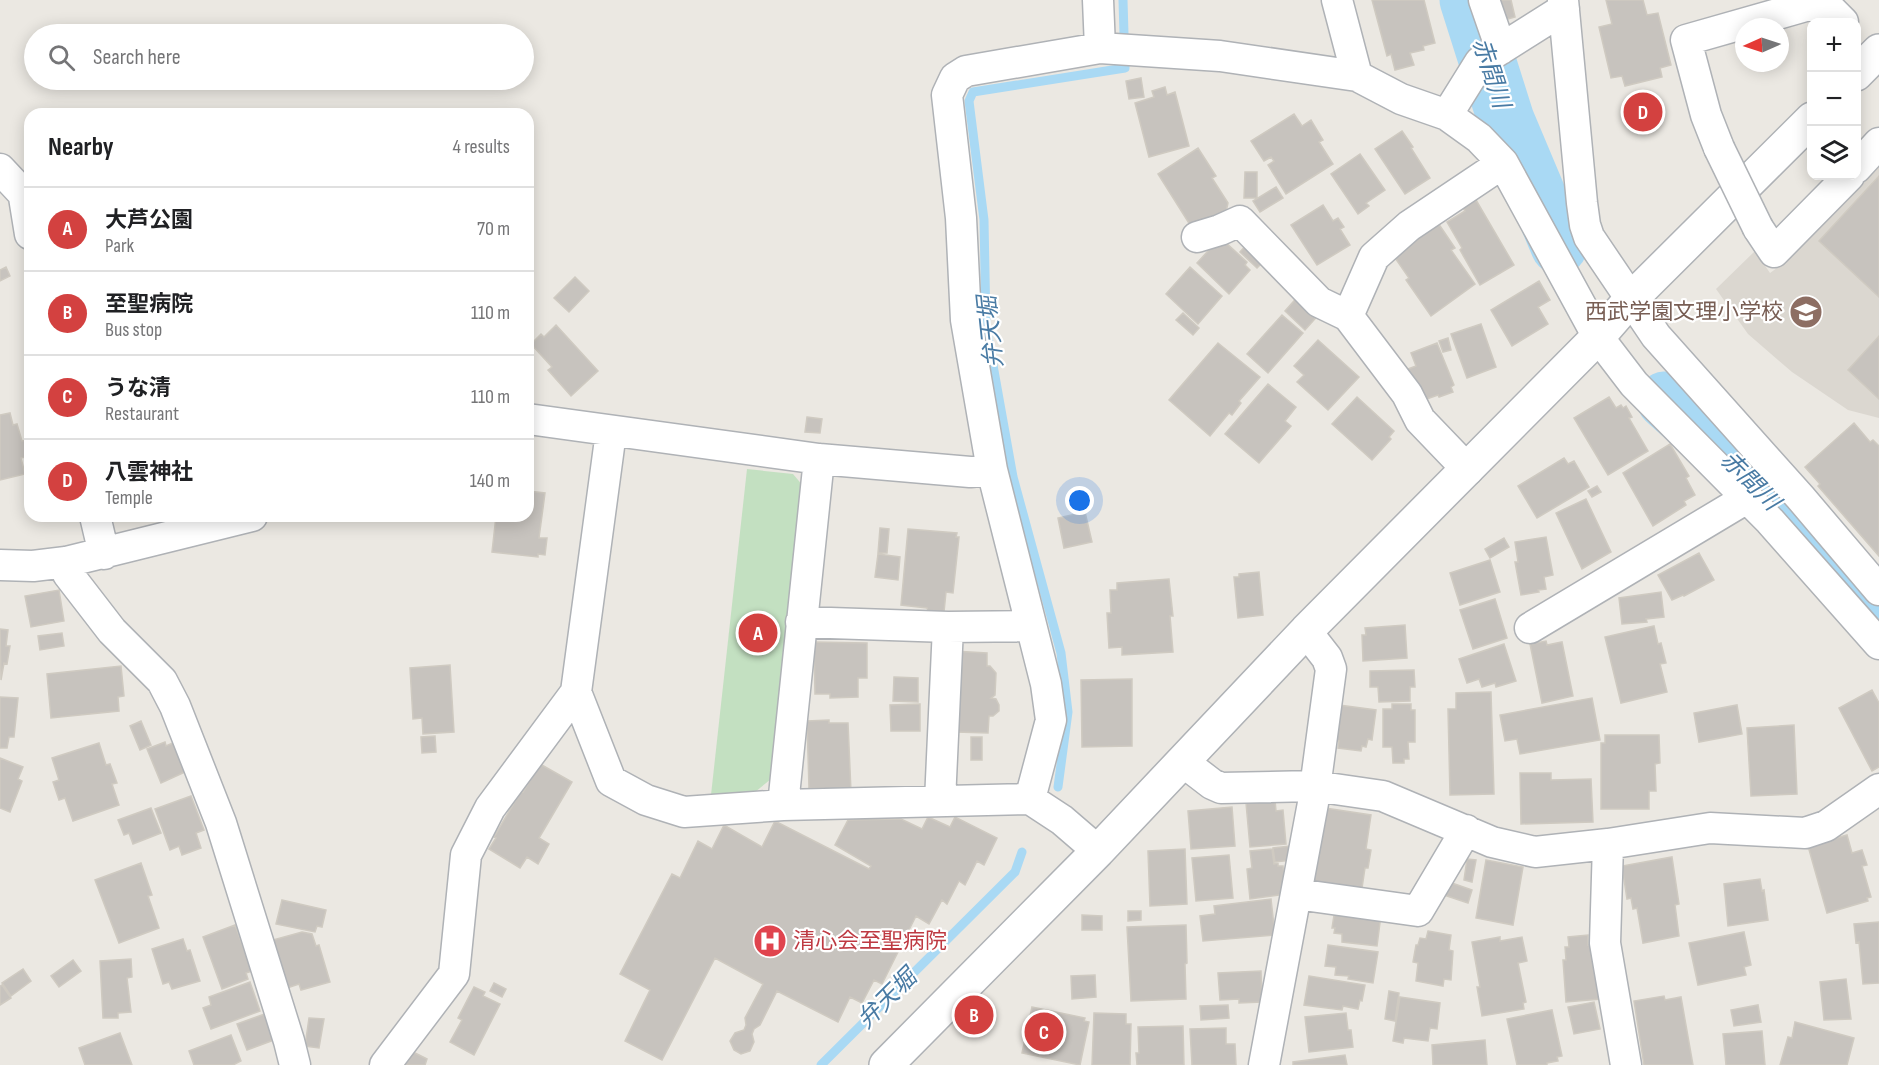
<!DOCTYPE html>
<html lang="en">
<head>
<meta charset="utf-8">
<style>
	:root { --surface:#fff; --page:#f6f6f6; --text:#202124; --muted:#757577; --line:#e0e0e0; --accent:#d34140 }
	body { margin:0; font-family:"Sofia Sans Condensed","Noto Sans JP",sans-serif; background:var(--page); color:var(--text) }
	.controls { position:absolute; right:18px; top:18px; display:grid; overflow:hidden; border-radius:12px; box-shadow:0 3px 15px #0003 }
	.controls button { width:54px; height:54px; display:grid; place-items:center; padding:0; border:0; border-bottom:2px solid var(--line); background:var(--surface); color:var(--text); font:30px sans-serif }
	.compass { position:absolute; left:1735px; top:18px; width:54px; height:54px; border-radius:50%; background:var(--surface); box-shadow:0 3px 15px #0003; rotate:267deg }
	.you { position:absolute; left:1080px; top:501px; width:21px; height:21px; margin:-15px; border:4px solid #fff; border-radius:50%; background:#1a73e8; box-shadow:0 0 0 9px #1a73e833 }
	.badge { display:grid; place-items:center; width:39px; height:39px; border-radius:50%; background:var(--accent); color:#fff; font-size:20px; font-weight:700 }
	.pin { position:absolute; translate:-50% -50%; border:3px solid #fff; box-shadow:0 2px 6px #0006 }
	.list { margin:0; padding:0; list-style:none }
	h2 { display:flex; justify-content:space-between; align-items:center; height:78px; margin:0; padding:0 24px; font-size:26px }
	h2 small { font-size:20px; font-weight:400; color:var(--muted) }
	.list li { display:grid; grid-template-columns:39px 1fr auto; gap:18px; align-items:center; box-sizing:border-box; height:84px; padding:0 24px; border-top:2px solid var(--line) }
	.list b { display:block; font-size:22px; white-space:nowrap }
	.list p { margin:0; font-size:20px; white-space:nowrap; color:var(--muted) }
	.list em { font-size:20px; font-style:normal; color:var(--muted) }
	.icon { flex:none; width:33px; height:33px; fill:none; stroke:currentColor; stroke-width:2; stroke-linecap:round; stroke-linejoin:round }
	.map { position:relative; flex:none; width:1879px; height:1065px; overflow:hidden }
	.search { position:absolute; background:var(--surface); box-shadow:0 3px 15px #0003; left:24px; top:24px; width:510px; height:66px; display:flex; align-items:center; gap:15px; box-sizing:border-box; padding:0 21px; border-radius:33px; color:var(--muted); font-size:22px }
	.panel { position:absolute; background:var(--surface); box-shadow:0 3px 15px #0003; left:24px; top:108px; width:510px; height:414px; border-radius:18px }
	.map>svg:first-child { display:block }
	.education { fill:#dbd7d0 }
	.green { fill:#c3e0c1 }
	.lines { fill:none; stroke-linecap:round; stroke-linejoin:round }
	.stream { stroke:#a9d9f4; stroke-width:9 }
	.river { stroke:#a9d9f4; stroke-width:57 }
	.building { fill:#c7c3be; stroke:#cfcac1; stroke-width:1.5 }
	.minor-casing { stroke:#afb2b6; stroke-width:33 }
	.tertiary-casing { stroke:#afb2b6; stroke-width:36 }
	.minor { stroke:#fff; stroke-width:30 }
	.tertiary { stroke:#fff; stroke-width:33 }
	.minor-bridge-casing { stroke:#afb2b6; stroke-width:33; stroke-linecap:butt }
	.minor-bridge { stroke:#fff; stroke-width:30 }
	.labels { text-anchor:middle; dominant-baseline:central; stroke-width:4.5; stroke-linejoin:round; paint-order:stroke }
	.education-label { font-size:22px; fill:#785e54; stroke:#fff; text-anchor:end }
	.health-label { font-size:22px; fill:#be3a42; stroke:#fff; text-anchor:start }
	.water-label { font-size:24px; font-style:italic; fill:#497ba4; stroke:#fff }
</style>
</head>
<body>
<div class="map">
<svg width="1879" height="1065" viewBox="0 0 1879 1065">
	<rect width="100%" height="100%" fill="#ebe8e2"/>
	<path class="education" d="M1879 162V418L1848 410 1792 372 1748 334 1716 289 1755 251 1770 273 1788 260Z"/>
	<path class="green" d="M747 469 793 474 804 487 771 779 749 797 711 795Z"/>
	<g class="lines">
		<path class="stream" d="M1058 787 1068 712 1061 653 1013 477 986 326 984 220 969 101 973 92 1125 68 1123 0
			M821 1065 1015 872 1022 852"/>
		<path class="river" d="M1468 0 1506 120 1559 246
			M1665 400 1740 467 1860 597"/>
	</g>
	<path class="building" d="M1372 0H1424L1435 43 1423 46 1424 50 1410 53 1414 65 1395 70 1391 54 1387 56Z
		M1498 0H1511L1515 17 1504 20Z
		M1606 0H1643L1647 15 1658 13 1671 65 1660 68 1662 77 1625 86 1622 76 1611 78 1599 27 1612 24Z
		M1141 78 1144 97 1129 99 1126 81Z
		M1165 87 1167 95 1175 92 1189 146 1149 157 1135 103 1154 97 1152 91Z
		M1294 114 1302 126 1311 120 1323 140 1319 142 1333 164 1286 194 1268 165 1274 161 1271 157 1264 161 1251 141Z
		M1402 131 1413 147 1411 148 1430 178 1405 194 1375 149Z
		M1198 148 1216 176 1212 178 1228 203 1226 212 1192 228 1158 174Z
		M1360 154 1385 190 1366 203 1369 206 1358 214 1331 174Z
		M1245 172H1257V198H1244Z
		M1879 176V297L1819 241Z
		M1276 187 1283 198 1260 212 1253 201Z
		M1476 200 1514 265 1480 285 1460 250 1462 248 1447 222 1465 211 1463 208Z
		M1323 205 1333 221 1338 218 1344 227 1340 229 1350 245 1317 265 1291 225Z
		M1436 220 1455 248 1451 250 1475 284 1431 316 1406 280 1409 278 1391 252Z
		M1218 240 1225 242 1247 262 1245 265 1250 270 1229 294 1197 263Z
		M1248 243 1265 260 1257 268 1240 252Z
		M6 267 10 276 0 281V270Z
		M1190 267 1222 296 1198 324 1166 294Z
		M575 277 589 291 569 312 554 298Z
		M1539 281 1550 300 1538 307 1548 324 1512 346 1491 310Z
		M1300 294 1321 312 1305 330 1285 311Z
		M1183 313 1199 328 1193 335 1176 320Z
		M1282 315 1303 333 1268 373 1247 354Z
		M1481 324 1496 367 1467 378 1451 334Z
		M556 325 598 371 571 396 548 370 552 367 531 344 541 334 544 337Z
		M1879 336V399L1848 370Z
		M1448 338 1451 350 1443 352 1439 341Z
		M1318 340 1359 377 1328 410 1297 382 1304 375 1294 366Z
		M1218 343 1260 377 1239 401 1241 403 1232 415 1229 413 1210 436 1169 400Z
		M1437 343 1454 385 1451 387 1453 392 1439 397 1438 395 1424 400 1419 398 1408 369 1416 366 1411 353Z
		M1268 384 1296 407 1285 421 1291 426 1259 463 1225 434Z
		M1357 397 1394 431 1389 437 1391 439 1372 460 1332 424Z
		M1609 397 1616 408 1621 405 1623 408 1626 406 1632 417 1629 418 1648 451 1608 475 1574 418Z
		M10 413 13 425 17 424 22 441 28 440 30 456 21 458 25 474 0 480V415Z
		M807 417 822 419 820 433 805 432Z
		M1854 423 1870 442 1873 440 1879 446V556L1818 486 1820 484 1805 467Z
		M1670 444 1689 476 1686 478 1695 495 1684 501 1686 505 1653 526 1623 473Z
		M1564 458 1568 464 1574 461 1589 487 1537 518 1518 486Z
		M1597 486 1601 492 1592 497 1588 491Z
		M528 491 545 493 539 538H547L545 555 538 554V557L492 552 496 516H528Z
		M1586 499 1611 552 1582 569 1556 513Z
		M1085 512 1092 542 1064 548 1058 518Z
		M880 528 889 529 887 553H878Z
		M908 529 957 533 956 537H959L953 593 946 592 944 612 928 611 927 608 901 605Z
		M1546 537 1553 575 1544 577 1546 589 1538 590 1539 592 1521 595 1515 562H1518L1515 542Z
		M1504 538 1509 547 1490 558 1485 549Z
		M1699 553 1714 580 1684 596 1683 595 1672 600 1658 575Z
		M878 554 900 557 898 580 875 577Z
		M1490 560 1500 592 1460 605 1450 573Z
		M1259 572 1263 615 1238 618 1234 577H1239V574Z
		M1169 579 1173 616H1170L1173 652 1122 655V647L1109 648 1107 613H1111L1110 590H1117V583Z
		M59 590 64 621 31 627 25 596Z
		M1661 592 1664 617 1646 619 1647 622 1622 624 1619 598Z
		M1495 599 1507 638 1473 649 1460 610Z
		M1405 625 1407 658 1363 661 1362 635H1366L1365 628Z
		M1654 626 1658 644 1661 643 1666 663 1660 664 1667 692 1621 703 1605 637Z
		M0 629 8 630 6 646H10L7 664 4 663 1 680Z
		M62 633 64 646 40 650 38 636Z
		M1546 641 1547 645 1562 642 1573 696 1542 703 1530 644Z
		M814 642 867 643V678H858V697L830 698V694H815Z
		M1504 644 1516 681 1496 687 1495 683 1482 687 1479 679 1467 683 1459 659Z
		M953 651 987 653V666H990L996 673 995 695 991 698 996 699 999 705V711L993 716H989L988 733 956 732Z
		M450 665 454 732 423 734 422 718 413 719 410 668Z
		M121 666 124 696 118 697 119 711 51 718 47 674Z
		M1414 670 1415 687H1410V701L1379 702 1378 687H1370V671Z
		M894 677 918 678V702L893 701Z
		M1132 679V746L1082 747 1081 680Z
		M1872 690 1879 703V767L1872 771 1839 708Z
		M1491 692 1494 794 1450 795 1448 709H1456V693Z
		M0 697 18 698 14 737H9L7 748H0Z
		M1592 698 1600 740 1520 754 1517 739 1505 741 1500 715Z
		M920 704V731H891L890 705Z
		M1392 704H1411V710H1415V742H1408L1409 759H1404V763H1393L1392 747H1383V709H1392Z
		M1339 705 1376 710 1372 740 1368 739 1366 747 1362 746 1361 751 1338 748 1339 741H1334Z
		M1737 705 1742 734 1699 742 1694 713Z
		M829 720V723H848L851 792 824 793V788H809L807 721Z
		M141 721 151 745 140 750 130 726Z
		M1794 725 1797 794 1751 796 1747 728Z
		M1605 735H1659L1660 763 1655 764 1656 791H1649V809H1601V743H1605Z
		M435 736 436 752 422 753 421 737Z
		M971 737H982V760H971Z
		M165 742 166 746 175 742 187 771 161 783 147 749Z
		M99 743 106 765 110 764 117 783 112 784 119 805 73 821 65 798 59 800 53 782 59 780 52 758Z
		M0 758 23 767 18 779 22 781 10 812 0 808Z
		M540 764 572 782 539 838 549 844 538 864 527 857 520 868 489 849 496 838 494 837 521 791 523 792Z
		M1520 773H1551V780L1591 779 1593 822 1521 824Z
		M191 796 204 830 196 833 201 848 182 855 179 846 170 850 155 809Z
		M1275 800 1276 811 1283 810 1286 844 1250 847 1246 803Z
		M1232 807 1235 846 1191 849 1188 811Z
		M151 808 161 833 133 844 129 833 124 835 118 820Z
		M1325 808 1371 815 1366 849 1371 850 1368 868H1365L1362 888 1314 881Z
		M928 817 950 827 955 817 997 838 984 865 977 861 965 885 959 881 947 904 942 900 929 924 916 916 882 984 874 980 862 1003 850 997 838 1022 777 991 760 1025 754 1029 752 1034 754 1042 750 1051 741 1054 734 1050 730 1041 735 1033 744 1030 746 1025 745 1018 763 984 715 958 662 1060 625 1041 650 990 620 974 672 874 680 878 698 841 712 849 724 825 762 847 775 821 869 869 871 866 835 845 848 820 901 819 922 829Z
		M1847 835 1852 853 1862 850 1867 865 1862 866 1871 897 1867 898 1868 901 1827 913 1808 846Z
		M1290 846 1292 860 1275 862 1273 848Z
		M1185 849 1187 904 1150 906 1148 851Z
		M1272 849 1274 864 1278 863V866H1283L1286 894 1250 899 1247 869 1252 868 1250 851Z
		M1229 855 1233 898 1196 901 1192 858Z
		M1672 857 1679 904 1675 905 1679 936 1643 943 1637 908 1633 909 1631 898 1627 899 1622 866Z
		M1467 859 1476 860 1472 882 1464 880Z
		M1486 860 1523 867 1513 925 1476 918Z
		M141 863 152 895 148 896 159 928 119 943 95 880Z
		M1760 879 1762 891 1764 890 1768 920 1728 926 1724 884Z
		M1449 882 1472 890 1468 903 1444 895Z
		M1271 899 1275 935 1203 941 1200 916 1215 914 1214 906Z
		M282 900 326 910 322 927 317 926 315 932 276 924Z
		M1335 909 1381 915 1377 946 1342 942V934L1334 933 1335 928H1332Z
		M1128 911H1141V920L1128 921Z
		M1082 915 1102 916V930H1082Z
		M1879 922V983L1863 984 1859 942 1856 943 1854 924Z
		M235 925 252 971 246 973 248 979 222 989 203 937Z
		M1186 925 1187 963 1185 964 1186 999 1131 1001 1127 927Z
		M1428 931 1451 935 1449 950 1453 951 1451 980 1444 979 1443 986 1416 981 1418 963 1413 962 1416 945H1418L1420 938 1426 939Z
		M302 932 312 934 316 946 319 945 330 982 301 990 299 984 287 988 273 940Z
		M1744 932 1751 965 1744 967 1746 975 1698 985 1689 943Z
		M1588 935V945L1594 944 1601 999 1566 1002 1563 960H1566L1565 947H1569L1568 937Z
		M1500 937V941L1522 937 1527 961 1518 963 1526 1002 1523 1003 1524 1009 1482 1016 1477 987H1480L1472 942Z
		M183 939 187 951 190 950 200 981 172 989 169 982 163 984 152 949Z
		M1328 945 1378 952 1373 983 1348 979 1349 976 1335 975 1336 967 1325 966Z
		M131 959 132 977 127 978 131 1012 118 1013V1018H103L100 961Z
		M73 960 81 971 59 987 51 976Z
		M23 969 31 981 11 996 2 983Z
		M1261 971 1262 1002 1239 1003V999L1220 1000 1218 973Z
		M1095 975 1096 997 1072 999 1071 976Z
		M1309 976 1365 985 1362 1001 1360 1000 1358 1009 1343 1006 1342 1010 1304 1005Z
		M1846 979 1851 1019 1824 1020 1820 982Z
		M250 982 260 1011 211 1029 203 1008 211 1005 209 997Z
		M494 983 506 989 502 997 490 991Z
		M2 985 11 998 0 1005V986Z
		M474 987 485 992 483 996 500 1004 474 1055 450 1042 462 1020 458 1018Z
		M1389 991 1399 993 1395 1021 1385 1019Z
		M1664 996 1665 1000 1681 997 1693 1065H1644L1634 1001Z
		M1400 997 1440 1003 1437 1029 1430 1028 1428 1041 1404 1038 1403 1043 1393 1041Z
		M1594 1002 1600 1029 1574 1034 1568 1007Z
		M1228 1005 1229 1018 1201 1020 1200 1006Z
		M1758 1005 1761 1022 1734 1026 1731 1010Z
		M1032 1007 1085 1018 1084 1021 1089 1022 1080 1065 1022 1053Z
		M1552 1010 1562 1056 1557 1057 1558 1061 1547 1063V1065H1517L1507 1019Z
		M273 1011 282 1037 247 1050 237 1024Z
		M1094 1013 1126 1014V1024H1131L1130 1065H1092Z
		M1346 1013 1348 1030H1351L1353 1047 1309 1052 1305 1017Z
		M309 1018 324 1019 319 1048 305 1046Z
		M1795 1022 1854 1038 1847 1065H1780L1788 1037 1792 1038Z
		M1183 1026 1184 1065H1137L1136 1053H1139L1138 1027Z
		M1226 1028V1044H1235L1236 1065H1192L1190 1029Z
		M1762 1031 1765 1065H1726L1723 1034Z
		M120 1033 132 1065H85L79 1048Z
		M231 1035 241 1061 233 1065H194L189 1051Z
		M1485 1040 1487 1065H1433L1432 1045Z
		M407 1049 427 1059 425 1065H406L400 1062Z
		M1345 1055 1347 1065H1293V1062Z"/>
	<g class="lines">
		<g class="minor-casing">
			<path id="minor" d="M1337 0 1357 76 1401 99 1447 115 1479 138 1503 163 1598 337 1634 384 1770 521 1879 644
				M1484 0 1501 49
				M1563 0 1582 203 1585 225 1589 237 1656 336 1800 497 1879 590
				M1100 48 1220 56 1357 76
				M1447 115 1480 62 1564 9
				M1719 148 1706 115 1686 40 1809 5 1829 8 1843 22
				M1856 168 1879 143
				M0 169 30 201
				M24 197 30 234
				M1758 228 1774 252 1849 176
				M1197 237 1220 230 1240 221 1319 302 1348 316 1407 394 1420 420 1468 470
				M1348 316 1374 257 1409 226 1503 163
				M528 419 819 459 970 472 992 470
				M611 432 576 692 611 781 646 800 684 812 783 805 1030 799 1062 820 1098 851
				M95 516 104 554
				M66 562 68 574 112 631 162 681 175 706 221 823 289 1041 295 1065
				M0 565 33 566 66 562 252 516
				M801 622 948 627 1030 626
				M1530 628 1747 498
				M1182 761 1212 784 1221 788 1314 786 1383 796 1492 842 1535 852 1608 844 1710 828 1805 833 1826 826 1879 789
				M1030 799 1051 720 1046 684 992 470 966 320 961 218 947 95 955 78 966 71 1100 48 1098 0
				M940 801 948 627
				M783 805 819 459
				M1608 844 1605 943 1626 1065
				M1296 894 1418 911 1466 830
				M385 1065 454 974 466 855 490 808 576 692
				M1264 1065 1313 803 1331 669 1327 658 1306 631"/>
		</g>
		<g class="tertiary-casing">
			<path id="tertiary" d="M1856 74 1879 51
				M886 1065 1098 851 1306 631 1598 337 1631 299 1812 119"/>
		</g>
		<use href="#minor" class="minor"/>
		<use href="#tertiary" class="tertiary"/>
		<g class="minor-bridge-casing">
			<path id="minor-bridge" d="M1719 148 1758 228"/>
		</g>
		<use href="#minor-bridge" class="minor-bridge"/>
	</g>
	<defs>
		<g id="school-disc" transform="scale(1.725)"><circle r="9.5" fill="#8d6e63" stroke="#fff"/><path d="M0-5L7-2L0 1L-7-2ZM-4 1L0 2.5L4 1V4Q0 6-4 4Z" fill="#fff"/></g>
		<g id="hospital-disc" transform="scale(1.725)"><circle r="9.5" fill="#e0444e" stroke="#fff"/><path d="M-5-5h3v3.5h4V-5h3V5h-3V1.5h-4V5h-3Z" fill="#fff"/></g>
	</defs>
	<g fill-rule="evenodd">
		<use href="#school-disc" x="1806" y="312"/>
		<use href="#hospital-disc" x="770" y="941"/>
	</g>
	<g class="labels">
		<g class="education-label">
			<text x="1783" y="312">西武学園文理小学校</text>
		</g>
		<g class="health-label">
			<text x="793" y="941">清心会至聖病院</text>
		</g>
		<g class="water-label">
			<text transform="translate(1491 73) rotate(72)">赤間川</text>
			<text transform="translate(991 332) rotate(-96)">弁天堀</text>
			<text transform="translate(1750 481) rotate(45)">赤間川</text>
			<text transform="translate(887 999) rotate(-45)">弁天堀</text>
		</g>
	</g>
</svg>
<div class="controls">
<button>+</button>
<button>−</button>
<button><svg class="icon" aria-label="layers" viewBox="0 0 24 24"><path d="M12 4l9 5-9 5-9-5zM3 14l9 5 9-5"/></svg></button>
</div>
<svg class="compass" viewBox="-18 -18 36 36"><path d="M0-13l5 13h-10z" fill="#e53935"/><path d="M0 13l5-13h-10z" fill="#757577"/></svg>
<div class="you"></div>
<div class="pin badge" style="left:758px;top:633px">A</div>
<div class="pin badge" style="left:974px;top:1015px">B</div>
<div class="pin badge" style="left:1044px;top:1032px">C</div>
<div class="pin badge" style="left:1643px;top:112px">D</div>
<div class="search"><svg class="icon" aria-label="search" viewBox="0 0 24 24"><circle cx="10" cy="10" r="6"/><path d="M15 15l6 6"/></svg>Search here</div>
<section class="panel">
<h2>Nearby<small>4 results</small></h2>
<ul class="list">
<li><span class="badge">A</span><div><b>大芦公園</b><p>Park</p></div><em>70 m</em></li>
<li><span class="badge">B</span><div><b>至聖病院</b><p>Bus stop</p></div><em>110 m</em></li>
<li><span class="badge">C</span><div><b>うな清</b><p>Restaurant</p></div><em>110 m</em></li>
<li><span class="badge">D</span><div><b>八雲神社</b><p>Temple</p></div><em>140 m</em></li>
</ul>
</section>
</div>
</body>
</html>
